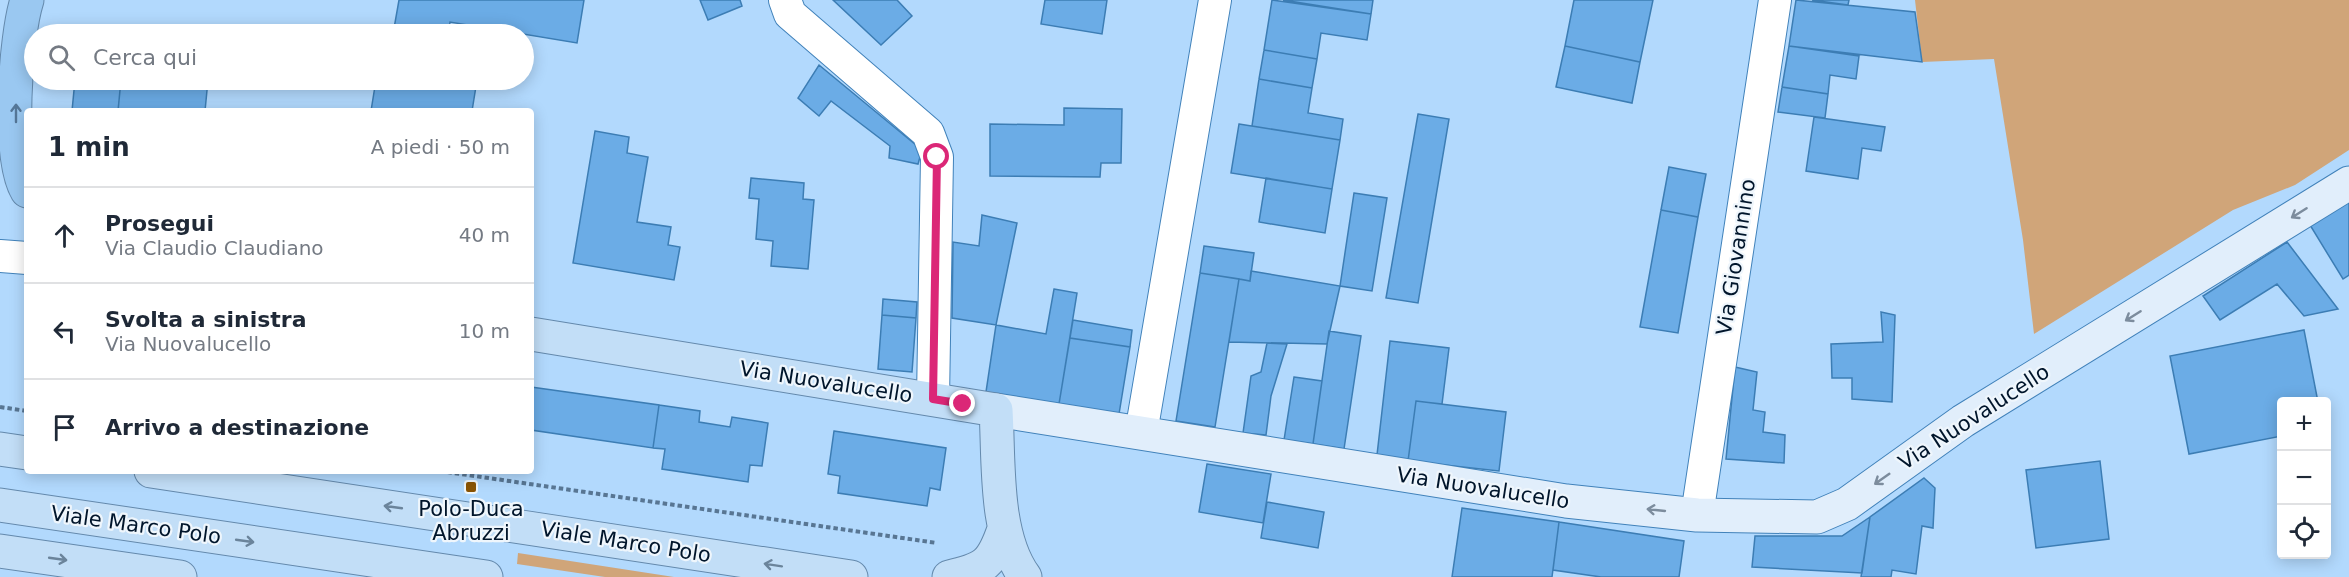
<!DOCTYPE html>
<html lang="it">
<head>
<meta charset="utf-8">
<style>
	:root { --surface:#fff; --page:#f2f2f3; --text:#1f2937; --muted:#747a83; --line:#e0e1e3 }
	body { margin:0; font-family:"DejaVu Sans",sans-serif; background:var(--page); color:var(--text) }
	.controls { position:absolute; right:18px; bottom:18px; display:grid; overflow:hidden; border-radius:6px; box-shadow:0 3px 15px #0003 }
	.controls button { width:54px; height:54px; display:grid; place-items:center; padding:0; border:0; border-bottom:2px solid var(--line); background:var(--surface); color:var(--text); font:30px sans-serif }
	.stop { position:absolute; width:18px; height:18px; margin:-14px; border:4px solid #db2777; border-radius:50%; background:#fff }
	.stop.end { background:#db2777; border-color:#fff; box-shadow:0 2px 6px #0008 }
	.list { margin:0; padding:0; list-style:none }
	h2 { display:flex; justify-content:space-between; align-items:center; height:78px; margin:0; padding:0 24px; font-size:26px }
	h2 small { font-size:20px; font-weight:400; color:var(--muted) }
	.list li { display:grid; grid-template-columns:39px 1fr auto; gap:18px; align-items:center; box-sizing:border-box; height:96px; padding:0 24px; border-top:2px solid var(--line) }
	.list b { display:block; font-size:22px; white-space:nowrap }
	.list p { margin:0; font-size:20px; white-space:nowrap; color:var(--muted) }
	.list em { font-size:20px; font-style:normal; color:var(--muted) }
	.icon { flex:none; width:33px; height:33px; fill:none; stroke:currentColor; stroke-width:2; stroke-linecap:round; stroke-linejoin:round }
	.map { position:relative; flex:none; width:2349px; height:577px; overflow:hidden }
	.search { position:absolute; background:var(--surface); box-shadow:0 3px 15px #0003; left:24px; top:24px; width:510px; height:66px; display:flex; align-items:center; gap:15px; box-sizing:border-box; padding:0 21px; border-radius:33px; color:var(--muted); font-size:22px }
	.panel { position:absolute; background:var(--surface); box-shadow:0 3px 15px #0003; left:24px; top:108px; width:510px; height:366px; border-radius:6px }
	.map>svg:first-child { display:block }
	.green { fill:#d0a579 }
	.building { fill:#6bace6; stroke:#3c7db4; stroke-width:1.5 }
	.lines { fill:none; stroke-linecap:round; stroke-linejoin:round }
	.minor-casing { stroke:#4182ba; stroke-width:34 }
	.secondary-casing { stroke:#4182ba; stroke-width:35 }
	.primary-casing { stroke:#6489ac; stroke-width:35 }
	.motorway-casing { stroke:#6489ac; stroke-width:35 }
	.path { stroke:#587693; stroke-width:4; stroke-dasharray:4.5 3; stroke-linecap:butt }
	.minor { stroke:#fff; stroke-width:32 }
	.secondary { stroke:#e1eefb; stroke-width:33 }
	.primary { stroke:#c2def7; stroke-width:33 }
	.motorway { stroke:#9ac8f1; stroke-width:33 }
	.oneway { stroke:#557798 }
	.oneway2 { stroke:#7c8c9d }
	.oneway3 { stroke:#6b849b }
	.route { stroke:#db2777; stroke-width:8 }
	.poi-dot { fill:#895303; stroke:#eff6fc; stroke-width:2 }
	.labels { text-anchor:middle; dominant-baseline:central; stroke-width:4.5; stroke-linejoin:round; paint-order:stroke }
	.street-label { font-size:21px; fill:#00152b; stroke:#eff6fc }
	.poi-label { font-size:21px; fill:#00152b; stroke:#eff6fc }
</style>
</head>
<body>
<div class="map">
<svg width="2349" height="577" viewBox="0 0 2349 577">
	<rect width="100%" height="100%" fill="#b2d9fd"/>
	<path class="green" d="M1915 0H2349V150L2295 185 2233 210 2034 334 2023 240 1994 59 1922 62Z
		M518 553 674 577H605L517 564Z"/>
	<path class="building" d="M399 0H584L577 43 450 22 448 34H393Z
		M700 0H740L742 6 708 20Z
		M833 0H897L912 16 881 45Z
		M1045 0H1107L1102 34 1041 24Z
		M1272 0 1371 14 1367 40 1321 33 1317 59 1264 50Z
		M1283 0H1373L1371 14Z
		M1574 0H1653L1640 62 1565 46Z
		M1796 0 1915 12 1922 62 1789 46Z
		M1812 0H1849L1848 5Z
		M1565 46 1640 62 1632 103 1556 87Z
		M1789 46 1859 56 1856 79 1830 75 1828 94 1782 87Z
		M1264 50 1317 59 1312 88 1259 79Z
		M819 65 922 150 918 164 889 158 890 146 831 101 819 116 798 98Z
		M1259 79 1312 88 1308 113 1343 119 1340 140 1252 126Z
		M75 80H121L118 111H72Z
		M121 80H208L205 111H118Z
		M376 80H477L472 111H371Z
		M1782 87 1828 94 1825 118 1778 112Z
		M1064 108 1122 109 1121 163H1101L1100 177 990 176V124L1064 125Z
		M1418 114 1449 119 1418 303 1386 298Z
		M1814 117 1885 127 1881 151 1862 148 1858 179 1806 171Z
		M1239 124 1340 140 1332 189 1231 173Z
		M595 131 629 137 627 153 648 157 637 222 671 227 668 245 680 247 674 280 573 263Z
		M1669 167 1706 174 1698 217 1661 210Z
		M751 178 804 183 803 199 814 200 808 269 771 266 773 241 756 239 759 199 749 198Z
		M1266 178 1332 189 1325 233 1259 222Z
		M1354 193 1387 198 1372 291 1340 286Z
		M2349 202V275L2343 279 2310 225Z
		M1661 210 1698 217 1678 333 1640 327Z
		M982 215 1017 223 996 325 952 318 953 242 979 246Z
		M2287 242 2338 309 2304 316 2277 284 2220 320 2203 296Z
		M1204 246 1254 253 1250 281 1200 273Z
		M1251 271 1340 286 1327 344 1229 342 1239 279 1250 281Z
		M1200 273 1239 279 1215 427 1176 421Z
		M1054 289 1077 293 1059 404 986 392 996 325 1046 334Z
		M883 299 917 302 916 318 882 315Z
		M1881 312 1895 315 1892 402 1852 399V378H1832L1831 344 1883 342Z
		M882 315 916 318 912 372 878 369Z
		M1073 320 1132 330 1130 347 1070 338Z
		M2304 330 2318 402H2282V436L2189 454 2170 356Z
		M1329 331 1361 336 1344 449 1313 444Z
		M1070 338 1130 347 1119 414 1059 404Z
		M1390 341 1449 348 1442 404 1416 401 1408 461 1377 455Z
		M1267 343 1287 344 1271 396 1266 435 1243 433 1251 376 1261 372Z
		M1735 367 1757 372 1753 410 1765 412 1763 432 1785 435 1784 463 1726 459Z
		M1294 377 1322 381 1313 444 1284 440Z
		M531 387 659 405 653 448 531 430Z
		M1416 401 1506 412 1499 471 1408 461Z
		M659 405 700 411 699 422 730 427 732 417 768 423 762 466 750 465 748 482 662 469 665 449 653 448Z
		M834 431 946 448 940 490 930 488 927 506 838 493 840 476 828 474Z
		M2100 461 2109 539 2036 548 2026 470Z
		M1207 464 1271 474 1263 523 1199 512Z
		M1924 478 1935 488 1933 528 1922 526 1916 574 1892 570 1891 577H1861L1870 517Z
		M1267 502 1324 512 1318 548 1261 538Z
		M1462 508 1559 522 1552 577H1452Z
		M1870 517 1862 573 1752 567 1755 536H1842Z
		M1559 522 1684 541 1679 577H1601L1553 570Z"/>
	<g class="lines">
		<g class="minor-casing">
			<path id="minor" d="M785 0 790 14 928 133 937 157 933 399
				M0 256 27 258
				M1141 433 1215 0
				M1697 515 1775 0"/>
		</g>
		<g class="secondary-casing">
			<path id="secondary" d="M996 410 1566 501 1697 515 1817 517 1847 504 1963 421 2349 183"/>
		</g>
		<g class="primary-casing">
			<path id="primary" d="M531 334 996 410C999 461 994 535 1025 577
				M0 449 27 453
				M151 471 851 577
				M0 505 486 577
				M0 551 180 577
				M949 577C985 569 992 564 1004 529"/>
		</g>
		<g class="motorway-casing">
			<path id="motorway" d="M27 191C7 158 15 37 27 0"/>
		</g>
		<path class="path" d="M0 407 27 411
			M440 471 937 543"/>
		<use href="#minor" class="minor"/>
		<use href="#secondary" class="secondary"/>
		<use href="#primary" class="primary"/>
		<use href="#motorway" class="motorway"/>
	</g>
	<defs><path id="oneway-shaft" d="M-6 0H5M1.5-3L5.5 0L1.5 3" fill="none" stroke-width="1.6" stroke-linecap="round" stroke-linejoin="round" transform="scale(1.5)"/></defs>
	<use class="oneway" href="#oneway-shaft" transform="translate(16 113) rotate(-90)"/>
	<g class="oneway2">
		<use href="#oneway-shaft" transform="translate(2299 213) rotate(148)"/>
		<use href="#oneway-shaft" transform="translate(2133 316) rotate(148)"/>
		<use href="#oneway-shaft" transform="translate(1882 479) rotate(145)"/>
		<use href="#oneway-shaft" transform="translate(1656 510) rotate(-174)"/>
	</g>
	<g class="oneway3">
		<use href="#oneway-shaft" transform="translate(393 507) rotate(-172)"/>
		<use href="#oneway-shaft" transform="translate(245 541) rotate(8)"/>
		<use href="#oneway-shaft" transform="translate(58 559) rotate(8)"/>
		<use href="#oneway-shaft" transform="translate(773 565) rotate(-171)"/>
	</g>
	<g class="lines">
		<path class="route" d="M937 157 933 399 963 404"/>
	</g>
	<rect class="poi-dot" x="465" y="481" width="12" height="12" rx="3"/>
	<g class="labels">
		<g class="street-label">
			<text transform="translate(1736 257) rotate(-81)">Via Giovannino</text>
			<text transform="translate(826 382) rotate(9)">Via Nuovalucello</text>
			<text transform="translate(1974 417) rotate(-33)">Via Nuovalucello</text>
			<text transform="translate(1483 488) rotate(9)">Via Nuovalucello</text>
			<text transform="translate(136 525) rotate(8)">Viale Marco Polo</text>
			<text transform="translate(626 542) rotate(9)">Viale Marco Polo</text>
		</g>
		<g class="poi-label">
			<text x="471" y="509">Polo-Duca<tspan x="471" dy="24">Abruzzi</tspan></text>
		</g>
	</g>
</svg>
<div class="controls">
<button>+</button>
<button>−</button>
<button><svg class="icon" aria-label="locate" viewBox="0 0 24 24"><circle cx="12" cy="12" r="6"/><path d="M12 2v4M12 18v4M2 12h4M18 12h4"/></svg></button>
</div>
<div class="stop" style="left:937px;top:157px"></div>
<div class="stop end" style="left:963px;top:404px"></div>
<div class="search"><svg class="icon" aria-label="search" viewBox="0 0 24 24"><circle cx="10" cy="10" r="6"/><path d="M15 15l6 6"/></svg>Cerca qui</div>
<section class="panel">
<h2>1 min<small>A piedi · 50 m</small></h2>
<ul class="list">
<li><svg class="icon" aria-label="ahead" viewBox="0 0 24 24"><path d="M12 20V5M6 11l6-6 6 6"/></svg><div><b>Prosegui</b><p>Via Claudio Claudiano</p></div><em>40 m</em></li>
<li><svg class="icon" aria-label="left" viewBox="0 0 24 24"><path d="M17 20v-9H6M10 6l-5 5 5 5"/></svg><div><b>Svolta a sinistra</b><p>Via Nuovalucello</p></div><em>10 m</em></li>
<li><svg class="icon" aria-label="arrive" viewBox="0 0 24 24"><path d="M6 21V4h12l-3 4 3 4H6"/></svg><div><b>Arrivo a destinazione</b></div></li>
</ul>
</section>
</div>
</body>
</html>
